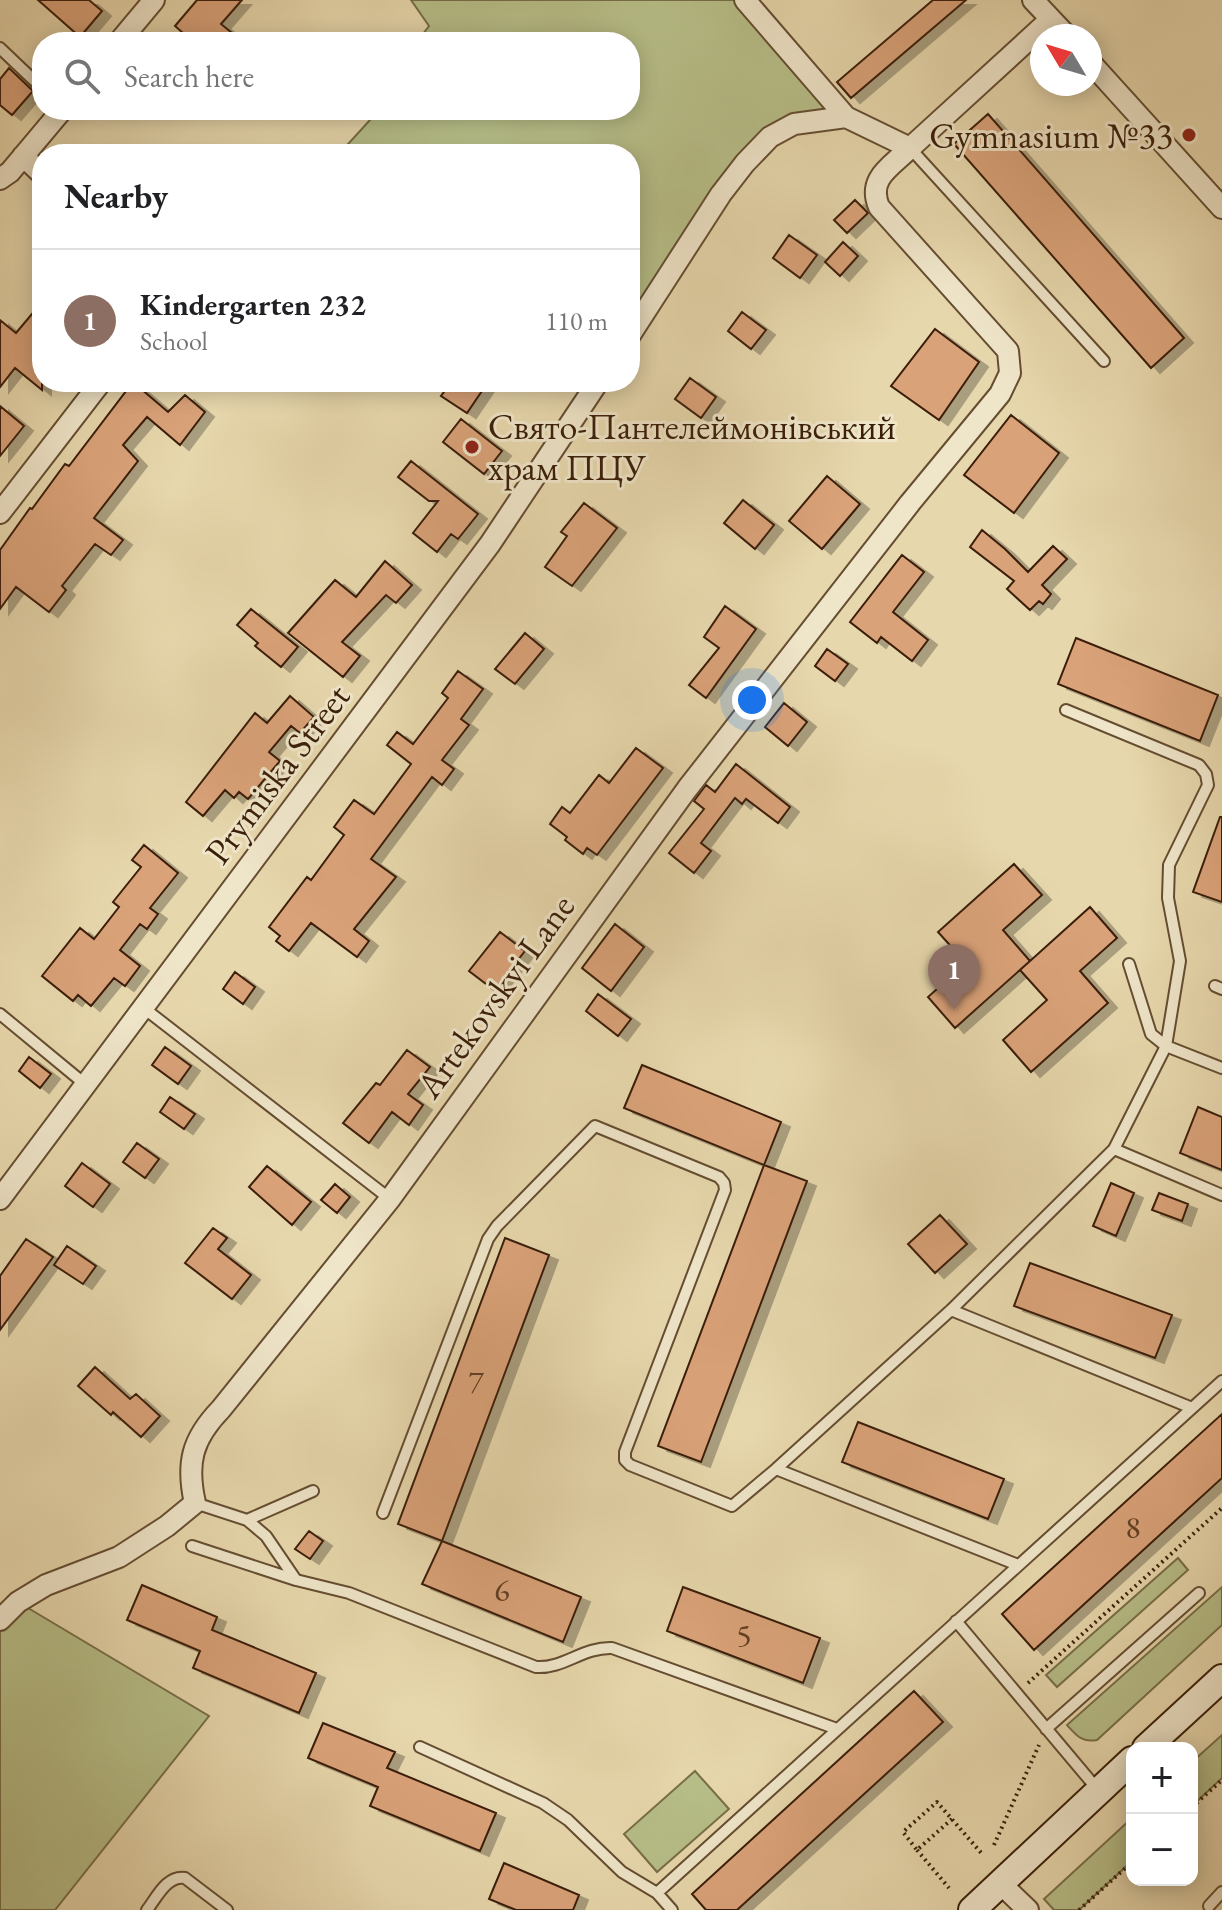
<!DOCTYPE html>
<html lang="en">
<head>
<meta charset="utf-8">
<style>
	:root { --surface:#fff; --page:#f6f6f6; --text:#202124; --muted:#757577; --line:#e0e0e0; --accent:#8f2418 }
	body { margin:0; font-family:"EB Garamond",serif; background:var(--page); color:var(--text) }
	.controls { position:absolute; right:24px; bottom:24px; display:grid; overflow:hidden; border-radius:16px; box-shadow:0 4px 20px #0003 }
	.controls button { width:72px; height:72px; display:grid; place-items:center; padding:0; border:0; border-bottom:2px solid var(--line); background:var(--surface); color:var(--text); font:40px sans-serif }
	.compass { position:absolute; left:1030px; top:24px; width:72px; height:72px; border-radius:50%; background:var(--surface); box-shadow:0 4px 20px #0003; rotate:308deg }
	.you { position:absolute; left:752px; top:700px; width:28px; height:28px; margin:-20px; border:6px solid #fff; border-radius:50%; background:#1a73e8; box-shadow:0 0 0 12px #1a73e833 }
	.badge { display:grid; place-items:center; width:52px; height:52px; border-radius:50%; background:var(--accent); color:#fff; font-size:26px; font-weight:700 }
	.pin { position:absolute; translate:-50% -66px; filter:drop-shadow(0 2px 4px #0008) }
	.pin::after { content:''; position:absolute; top:42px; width:28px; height:24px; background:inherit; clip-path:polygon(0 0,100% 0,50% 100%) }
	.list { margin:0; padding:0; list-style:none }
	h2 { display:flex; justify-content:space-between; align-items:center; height:104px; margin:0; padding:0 32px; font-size:34px }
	h2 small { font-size:26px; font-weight:400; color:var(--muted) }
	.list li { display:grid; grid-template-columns:52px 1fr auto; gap:24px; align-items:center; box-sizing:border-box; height:144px; padding:0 32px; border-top:2px solid var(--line) }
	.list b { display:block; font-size:30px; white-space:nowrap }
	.list p { margin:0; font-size:26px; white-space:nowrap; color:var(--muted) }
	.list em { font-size:26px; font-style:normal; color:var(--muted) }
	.icon { flex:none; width:44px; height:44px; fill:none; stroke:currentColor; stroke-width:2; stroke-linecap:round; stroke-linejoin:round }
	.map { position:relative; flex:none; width:1222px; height:1910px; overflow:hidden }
	.search { position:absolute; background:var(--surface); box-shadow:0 4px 20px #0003; left:32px; top:32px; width:608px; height:88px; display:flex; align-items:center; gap:20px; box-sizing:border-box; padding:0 28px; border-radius:32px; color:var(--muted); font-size:30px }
	.panel { position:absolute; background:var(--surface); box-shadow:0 4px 20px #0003; left:32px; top:144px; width:608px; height:248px; border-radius:32px }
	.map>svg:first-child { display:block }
	.green { fill:#b7be88; stroke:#786e48; stroke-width:2 }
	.building { fill:#daa279; stroke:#3a1f08; stroke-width:2; filter:url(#shadow) }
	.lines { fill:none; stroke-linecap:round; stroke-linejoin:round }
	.lane-casing { stroke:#654d31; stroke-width:14 }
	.street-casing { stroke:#654d31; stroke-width:24 }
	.secondary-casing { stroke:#3a1f08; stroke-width:30 }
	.path { stroke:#3a1f08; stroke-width:4; stroke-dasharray:2 4; stroke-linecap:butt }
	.lane { stroke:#efe5c9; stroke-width:10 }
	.street { stroke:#efe5c9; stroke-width:20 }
	.secondary { stroke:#efe5c9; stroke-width:26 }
	.poi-dot { fill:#8f2418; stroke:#efe5c9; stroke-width:3 }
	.labels { text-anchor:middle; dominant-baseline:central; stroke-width:6; stroke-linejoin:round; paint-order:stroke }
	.number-label { font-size:32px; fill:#624024 }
	.poi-label { font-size:36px; fill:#3a1f08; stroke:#efe5c9; text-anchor:end }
	.street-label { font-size:36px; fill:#3a1f08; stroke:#efe5c9 }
</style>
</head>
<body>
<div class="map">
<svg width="1222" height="1910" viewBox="0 0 1222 1910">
	<defs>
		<filter id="shadow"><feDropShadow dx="9" dy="5" stdDeviation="0" flood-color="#0004"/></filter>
	</defs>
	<rect width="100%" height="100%" fill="#e7d7ac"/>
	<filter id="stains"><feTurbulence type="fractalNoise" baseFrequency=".0025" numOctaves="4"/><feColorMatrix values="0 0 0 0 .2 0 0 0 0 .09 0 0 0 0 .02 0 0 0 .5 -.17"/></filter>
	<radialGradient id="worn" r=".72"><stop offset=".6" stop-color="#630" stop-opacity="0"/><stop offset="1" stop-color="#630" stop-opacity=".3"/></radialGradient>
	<path class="green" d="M411 0H745L846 117 770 137 630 329V154H339L379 110H630V42H417L429 26Z
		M1178 1558 1188 1570 1057 1687 1046 1675Z
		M1222 1587V1625L1097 1740C1082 1743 1076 1735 1067 1725Z
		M18 1602 209 1716 55 1910H0V1620Z
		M1222 1735V1778L1192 1806V1762Z
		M695 1771 729 1809 657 1872 624 1834Z
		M1132 1818V1861L1079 1910H1054L1044 1899Z"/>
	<path class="building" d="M38 0H89L102 11 80 37Z
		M197 0H242L221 24 243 42H193L175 26Z
		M933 0H966L851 98 837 82Z
		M9 68 33 91 12 115 0 105V79Z
		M988 114 1184 338 1151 368 954 144Z
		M855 200 868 213 847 233 834 220Z
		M789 235 817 255 800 278 773 258Z
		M843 242 858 256 840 276 825 262Z
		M42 302V390L15 368 0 387V320L16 333Z
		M742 312 766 330 751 349 728 331Z
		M935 329 979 362 939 420 891 386Z
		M690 378 716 397 701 418 675 399Z
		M133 382 168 412 185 395 205 412 180 445 147 417 123 445 138 461 94 518 123 540 111 555 95 544 62 586 66 590 49 612 16 587 0 609V550L30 508 32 509 65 464 69 466Z
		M451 382H488L467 413 441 396Z
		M0 406 24 426 0 456Z
		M1011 415 1059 453 1014 513 964 475Z
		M461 419 502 451 484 474 443 442Z
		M411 461 478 514 458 539 451 534 437 552 413 533 438 501H429L398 477Z
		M827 476 860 504 822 549 789 521Z
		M743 500 774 525 755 549 724 523Z
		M584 503 617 528 572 586 545 567 567 536 561 532Z
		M982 530 1005 549 1028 572 1053 546 1067 559 1042 585 1051 594 1043 604 1039 601 1030 610 1007 589 1014 581 970 547Z
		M902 555 924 572 893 612 928 640 912 661 881 637 877 643 850 622Z
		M385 561 412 585 396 603 386 595 342 642 360 656 343 677 288 633 335 580 356 597Z
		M725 606 756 629 706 698 689 685 719 648 704 637Z
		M251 609 298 647 281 667 255 646 258 643 237 625Z
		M525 633 544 649 515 684 495 669Z
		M1076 638 1218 695 1200 741 1058 684Z
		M827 649 848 664 835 681 815 666Z
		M458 671 483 689 461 719 469 725 442 760 454 769 442 785 432 777 371 859 396 877 354 929 369 941 357 957 311 923 289 951 276 941 280 936 269 927 307 877 311 880 344 835 334 827 354 800 374 814 411 764 387 745 397 732 413 744 448 698 442 693Z
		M290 696 314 717 300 733 291 726 269 752 280 761 248 799 239 792 234 798 225 790 203 816 186 802 255 713 267 723Z
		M784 703 807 722 788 746 765 727Z
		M636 748 663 768 597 855 587 848 583 854 565 840 567 837 550 824 562 807 570 813 599 775 609 783Z
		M736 764 790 807 778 823 746 799 742 804 735 798 701 843 711 851 694 873 669 853 704 809 694 801 706 785 715 792Z
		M1220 817H1222V902L1193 892Z
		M144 845 178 873 150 908 158 914 147 929 140 924 120 950 140 966 125 986 114 978 91 1006 78 995 73 1001 42 976 80 928 94 939 119 907 113 902 141 867 132 860Z
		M1014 864 1042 895 1003 930 1030 961 955 1028 928 997 966 963 938 932Z
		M1090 907 1117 938 1080 971 1108 1003 1031 1072 1003 1040 1047 1000 1020 970Z
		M615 924 644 947 611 991 582 968Z
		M500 932 525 951 494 990 469 971Z
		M235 972 255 987 243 1004 223 989Z
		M598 994 631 1019 618 1036 586 1011Z
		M165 1047 191 1066 178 1084 152 1065Z
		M407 1050 430 1067 408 1094 423 1105 409 1125 392 1112 369 1143 343 1123 376 1083 380 1085Z
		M29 1057 51 1074 40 1088 19 1071Z
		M642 1065 781 1122 764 1165 624 1108Z
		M170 1097 195 1114 184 1129 160 1112Z
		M1198 1107 1222 1117V1170L1180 1153Z
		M137 1143 159 1159 145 1178 123 1162Z
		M82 1163 110 1184 93 1207 65 1186Z
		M764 1165 807 1181 701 1462 658 1446Z
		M267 1166 311 1202 292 1225 249 1187Z
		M1111 1183 1134 1193 1116 1236 1093 1226Z
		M335 1184 350 1197 337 1213 321 1200Z
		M1159 1193 1188 1204 1182 1221 1152 1210Z
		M940 1215 967 1244 935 1273 908 1244Z
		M213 1228 227 1238 218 1249 251 1275 232 1299 185 1263Z
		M505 1238 549 1255 442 1541 398 1524Z
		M26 1239 53 1257 0 1330V1276Z
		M67 1246 96 1266 83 1284 54 1265Z
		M1030 1263 1172 1315 1155 1358 1014 1306Z
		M95 1367 130 1399 136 1394 160 1416 141 1437 113 1412 111 1415 78 1386Z
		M1222 1414V1478L1034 1650 1002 1614Z
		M858 1422 1004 1479 988 1519 842 1462Z
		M309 1531 323 1541 310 1559 295 1549Z
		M442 1541 581 1597 563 1642 422 1584Z
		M142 1585 217 1617 212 1630 316 1673 299 1713 193 1668 200 1651 127 1620Z
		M683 1587 820 1638 803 1683 667 1631Z
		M914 1691 943 1722 737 1910H706L692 1894Z
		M323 1723 395 1752 387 1768 496 1813 480 1851 370 1806 378 1787 308 1758Z
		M504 1863 579 1895 573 1910H516L489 1899Z"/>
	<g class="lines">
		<g class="lane-casing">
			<path id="lane" d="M0 48 42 88
				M910 148 1104 361
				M1129 964 1151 1034 1166 1046 1222 1068
				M1215 986 1222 989
				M145 1009 390 1199
				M0 1014 86 1085
				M1114 1149 1222 1195
				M951 1310 1192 1408
				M776 1469 1018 1565
				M195 1503 247 1520 266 1536 296 1580
				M383 1513 488 1239 497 1226 595 1126 719 1177 724 1183 725 1190 625 1452V1460L630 1465 732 1506 776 1469 951 1310 1114 1149 1166 1046 1180 961 1168 898 1169 865 1208 785 1206 774 1199 765 1066 710
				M247 1520 313 1491
				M192 1546 296 1580 349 1593 536 1667C563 1669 583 1647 612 1648L837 1729
				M956 1621 1098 1790
				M1046 1729 1199 1593
				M420 1747 543 1803 568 1820 622 1872 657 1893 672 1910
				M657 1893 1222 1381
				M1209 1906 1222 1892
				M147 1910C157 1897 167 1875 185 1878L227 1910"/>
		</g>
		<g class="street-casing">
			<path id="street" d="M745 0 846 117
				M1033 0 1067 36
				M119 42 154 0
				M1090 62 1222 208
				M23 156 42 174
				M0 179 10 172 62 110
				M630 335 721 194 745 163 770 137 794 124 846 117 910 148 1051 19
				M0 513 101 382
				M0 1199 490 544 598 382
				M0 1620 18 1602 46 1585 119 1557 167 1526 195 1503C186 1463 192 1439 221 1409L390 1199 687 789 910 503 1000 394 1010 373 1008 351 879 207C867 178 891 167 910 148
				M1000 1883 1028 1910"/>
		</g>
		<g class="secondary-casing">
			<path id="secondary" d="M1146 1748 1222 1678
				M972 1910 1132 1760"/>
		</g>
		<path class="path" d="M1028 1683 1222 1508
			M1192 1807 1222 1780
			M952 1819 917 1850 903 1832 937 1802 983 1855
			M994 1845 1039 1745
			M917 1850 949 1888
			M1079 1910 1132 1862"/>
		<use href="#lane" class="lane"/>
		<use href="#street" class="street"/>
		<use href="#secondary" class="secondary"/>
	</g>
	<g class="poi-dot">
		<circle cx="1189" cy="135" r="8"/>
		<circle cx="472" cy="447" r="8"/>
	</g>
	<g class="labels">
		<g class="number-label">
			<text x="476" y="1381">7</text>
			<text x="1133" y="1527">8</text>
			<text x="502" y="1590">6</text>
			<text x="744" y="1635">5</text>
		</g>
		<g class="poi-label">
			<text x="1173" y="135">Gymnasium №33</text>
			<text x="488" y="426" text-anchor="start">Свято-Пантелеймонівський<tspan x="488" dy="41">храм ПЦУ</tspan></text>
		</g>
		<g class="street-label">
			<text transform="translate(277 774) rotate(-53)">Prymiska Street</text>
			<text transform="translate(495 996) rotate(-54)">Artekovskyi Lane</text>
		</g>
	</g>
	<rect width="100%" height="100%" filter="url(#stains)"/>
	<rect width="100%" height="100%" fill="url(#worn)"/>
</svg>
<div class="controls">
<button>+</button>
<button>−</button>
</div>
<svg class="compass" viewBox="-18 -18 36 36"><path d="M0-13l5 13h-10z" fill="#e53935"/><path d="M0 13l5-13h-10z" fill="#757577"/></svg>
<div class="you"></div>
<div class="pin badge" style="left:954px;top:1010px;background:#8d6e63">1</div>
<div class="search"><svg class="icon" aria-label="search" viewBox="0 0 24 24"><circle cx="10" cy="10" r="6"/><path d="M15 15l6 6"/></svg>Search here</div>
<section class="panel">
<h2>Nearby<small></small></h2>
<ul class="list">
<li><span class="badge" style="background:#8d6e63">1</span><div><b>Kindergarten 232</b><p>School</p></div><em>110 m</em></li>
</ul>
</section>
</div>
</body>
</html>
